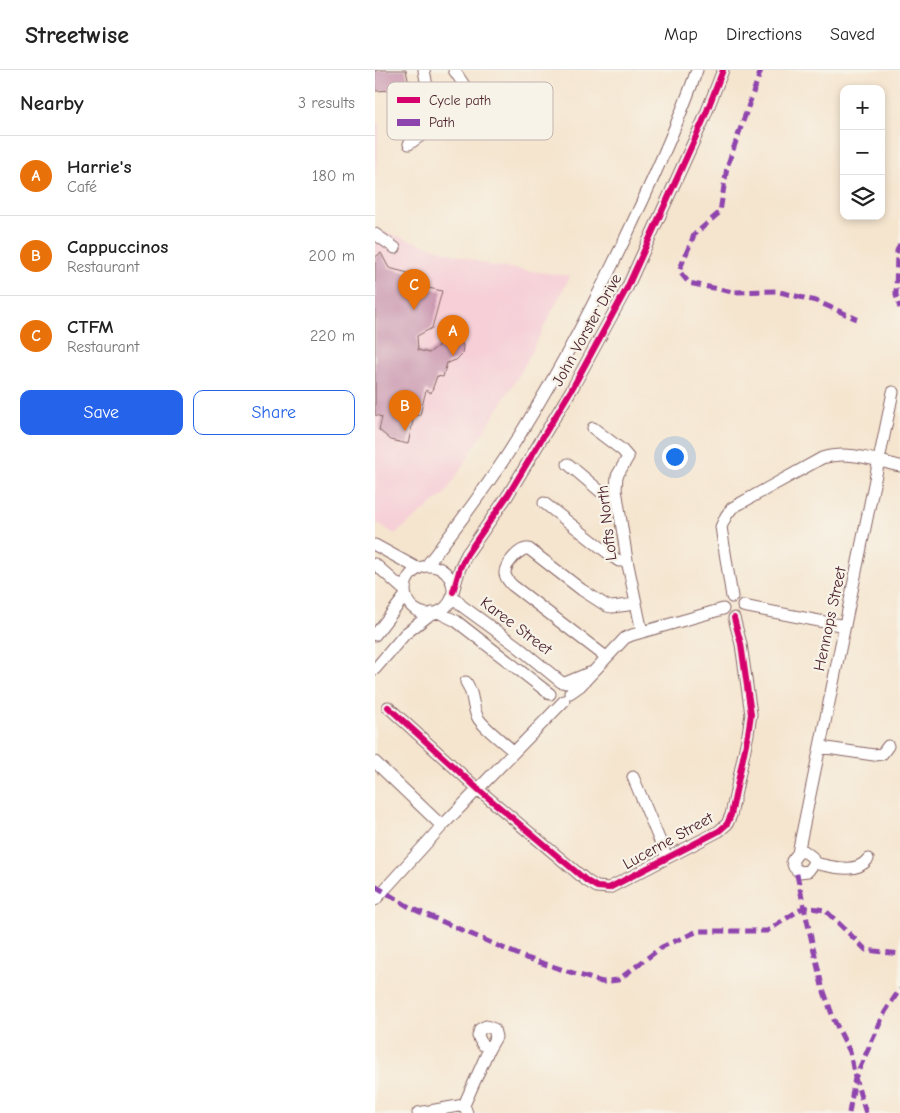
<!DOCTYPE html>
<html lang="en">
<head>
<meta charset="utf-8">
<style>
	:root { --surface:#fff; --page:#f6f6f6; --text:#222; --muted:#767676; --line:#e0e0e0; --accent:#2563eb }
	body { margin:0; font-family:"Comic Neue",sans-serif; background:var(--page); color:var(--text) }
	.controls { position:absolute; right:15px; top:15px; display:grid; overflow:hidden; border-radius:10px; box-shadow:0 2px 8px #0003 }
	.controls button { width:45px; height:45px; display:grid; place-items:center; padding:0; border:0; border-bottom:1px solid var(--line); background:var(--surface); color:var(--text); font:25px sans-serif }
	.you { position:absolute; left:299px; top:386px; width:18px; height:18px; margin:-12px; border:4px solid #fff; border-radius:50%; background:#1a73e8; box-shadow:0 0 0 8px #1a73e833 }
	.badge { display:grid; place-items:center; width:32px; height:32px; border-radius:50%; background:var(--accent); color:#fff; font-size:16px; font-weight:700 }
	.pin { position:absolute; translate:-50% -41px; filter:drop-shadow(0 1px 2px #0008) }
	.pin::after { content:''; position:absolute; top:26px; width:18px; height:15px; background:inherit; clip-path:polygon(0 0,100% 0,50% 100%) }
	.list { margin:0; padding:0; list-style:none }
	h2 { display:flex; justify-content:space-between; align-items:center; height:65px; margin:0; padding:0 20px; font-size:21px }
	h2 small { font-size:16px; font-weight:400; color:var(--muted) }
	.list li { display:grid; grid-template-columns:32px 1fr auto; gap:15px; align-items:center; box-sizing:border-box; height:80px; padding:0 20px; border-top:1px solid var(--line) }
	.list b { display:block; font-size:19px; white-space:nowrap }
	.list p { margin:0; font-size:16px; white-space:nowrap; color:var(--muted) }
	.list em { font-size:16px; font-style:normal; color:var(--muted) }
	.actions { display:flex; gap:10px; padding:15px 20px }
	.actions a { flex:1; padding:11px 0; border:1px solid var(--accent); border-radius:10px; text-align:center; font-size:18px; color:var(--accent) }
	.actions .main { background:var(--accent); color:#fff }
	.icon { flex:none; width:28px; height:28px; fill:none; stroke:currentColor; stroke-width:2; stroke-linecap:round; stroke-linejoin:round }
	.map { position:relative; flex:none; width:525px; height:1043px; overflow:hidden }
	header { display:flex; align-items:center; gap:30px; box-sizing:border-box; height:70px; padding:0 25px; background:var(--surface); border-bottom:1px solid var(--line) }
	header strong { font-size:24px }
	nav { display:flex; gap:28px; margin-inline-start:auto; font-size:18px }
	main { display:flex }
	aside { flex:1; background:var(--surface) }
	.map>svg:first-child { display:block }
	.built { fill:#f6cfd7 }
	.building { fill:#cb99b1 }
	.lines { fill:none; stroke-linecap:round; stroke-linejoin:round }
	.minor-casing { stroke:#866464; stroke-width:13 }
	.minor { stroke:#fff; stroke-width:11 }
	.quiet { stroke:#8e44ad; stroke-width:5; stroke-dasharray:10 5; stroke-linecap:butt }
	.cycleway-casing { stroke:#f7f3e8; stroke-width:9 }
	.cycleway { stroke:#d6006c; stroke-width:6 }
	.labels { text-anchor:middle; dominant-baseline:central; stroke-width:4.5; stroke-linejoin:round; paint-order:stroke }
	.street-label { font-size:16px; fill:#4a1f2b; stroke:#f7f3e8 }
	.key { fill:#f7f3e8; stroke:#c3b3af; stroke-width:1 }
	.key-label { font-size:14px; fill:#4a1f2b }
</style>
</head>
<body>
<header>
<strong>Streetwise</strong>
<nav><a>Map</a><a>Directions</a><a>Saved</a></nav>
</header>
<main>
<aside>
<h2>Nearby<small>3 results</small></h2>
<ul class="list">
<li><span class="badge" style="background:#e8710a">A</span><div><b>Harrie's</b><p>Café</p></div><em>180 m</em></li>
<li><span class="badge" style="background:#e8710a">B</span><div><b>Cappuccinos</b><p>Restaurant</p></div><em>200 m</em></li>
<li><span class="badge" style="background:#e8710a">C</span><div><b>CTFM</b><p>Restaurant</p></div><em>220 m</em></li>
</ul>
<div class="actions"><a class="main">Save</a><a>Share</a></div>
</aside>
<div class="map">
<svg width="525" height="1043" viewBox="0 0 525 1043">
	<rect width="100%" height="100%" fill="#f7f3e8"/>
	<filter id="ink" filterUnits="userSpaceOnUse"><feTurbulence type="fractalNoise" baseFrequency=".02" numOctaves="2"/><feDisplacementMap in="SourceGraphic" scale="10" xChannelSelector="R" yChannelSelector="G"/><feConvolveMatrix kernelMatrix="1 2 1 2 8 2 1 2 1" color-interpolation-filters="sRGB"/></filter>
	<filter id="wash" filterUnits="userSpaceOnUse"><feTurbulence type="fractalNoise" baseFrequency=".0096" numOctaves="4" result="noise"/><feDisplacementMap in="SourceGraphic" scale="20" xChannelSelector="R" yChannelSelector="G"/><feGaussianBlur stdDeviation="1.12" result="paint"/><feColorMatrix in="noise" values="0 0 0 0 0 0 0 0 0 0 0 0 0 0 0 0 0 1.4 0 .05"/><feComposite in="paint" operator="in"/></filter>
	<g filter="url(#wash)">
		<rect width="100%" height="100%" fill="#f5e5cf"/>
		<path class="built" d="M0 53 4 54 0 115Z
			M0 159 117 196 195 206 146 302 70 424 20 464 0 452Z"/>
		<g id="blocks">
			<path class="building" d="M0 0H31L35 19 0 21Z
				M6 183 14 198 52 208 49 217 67 221 57 258 42 266 43 280 54 283 63 276 65 271 70 266H77L84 269 88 276 87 284 81 290 72 293 68 307 62 306 56 323 51 320 45 345 39 346 33 374 16 370 4 360 7 347 0 345V187Z"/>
		</g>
	</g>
	<g filter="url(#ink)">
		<use href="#blocks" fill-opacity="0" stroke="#866464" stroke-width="1"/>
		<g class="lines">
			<g class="minor-casing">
				<path id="minor" d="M25 31 33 42 37 44 46 42 51 39 54 27 49 0
					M34 74 94 32 93 21 79 0
					M0 164 20 178
					M218 358 247 380 253 387 242 406 241 419 252 490 267 562
					M193 394 226 422 231 424 241 426
					M169 433 238 487 244 491 252 490
					M0 475 42 498
					M0 494 29 520
					M52 495C80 459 107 423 132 385 179 312 219 235 256 156 280 105 303 54 322 0
					M30 520a24 24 0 1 1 48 0a24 24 0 1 1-48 0Z
					M78 522 85 498 92 484 133 425 198 317 252 218 328 51 348 0
					M77 525 87 536 142 576 186 612
					M357 527 346 457 351 446 357 438 447 388C473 380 499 390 525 396
					M368 536 470 556
					M63 542 81 551 175 624
					M0 565 30 526
					M231 587 137 515C134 512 131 508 130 504 129 495 145 477 154 479L207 520 232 536 237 537 261 534
					M0 599 30 564 57 543
					M91 612C100 626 96 633 102 646 106 656 131 674 139 682
					M190 613 214 603
					M195 623 205 616 250 568 257 565 348 539
					M13 637 104 720 212 811 222 817 234 818 344 761 352 754 356 745 373 664 376 644 366 574 359 548
					M445 677 499 685 507 684 513 676
					M0 692 67 756
					M258 707 292 788
					M423 783 429 781 437 787 439 793 433 801 424 802 419 797 417 791 423 783 518 322
					M439 793C456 796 481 805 493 789
					M0 830 67 756 189 631
					M43 1043 89 1035
					M92 1043 89 1035 114 979 121 967 119 959 111 956 105 959 103 966 107 974 114 979"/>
			</g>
			<use href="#minor" class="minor"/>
			<path class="quiet" d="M386 0 352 97 345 142 319 165 304 201 314 213 358 222 401 221 441 231 482 249
				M525 174 522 181 521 225 525 238
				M0 816 36 838 151 888 227 912 243 910 287 877 323 861H392L429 837 421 800
				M474 1043 480 1008 510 942 525 919
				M491 1043 480 1008 475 982 459 950 447 916 429 837 450 840 491 880 525 884"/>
			<g class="cycleway-casing">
				<path id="cycleway" d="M78 522 85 498 92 484 133 425 198 317 252 218 328 51 348 0
					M13 637 104 720 212 811 222 817 234 818 344 761 352 754 356 745 373 664 376 644 366 574 359 548"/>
			</g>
			<use href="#cycleway" class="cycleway"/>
		</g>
	</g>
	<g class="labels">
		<g class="street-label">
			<text transform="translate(212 260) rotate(-61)">John Vorster Drive</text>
			<text transform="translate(232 453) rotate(-97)">Lofts North</text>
			<text transform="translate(455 549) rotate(-78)">Hennops Street</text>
			<text transform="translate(141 556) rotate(37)">Karee Street</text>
			<text transform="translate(293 771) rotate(-29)">Lucerne Street</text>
		</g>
	</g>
	<rect x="12" y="12" width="166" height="58" rx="8" class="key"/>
	<rect x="22" y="27" width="23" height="6" fill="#d6006c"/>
	<rect x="22" y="49" width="23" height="7" fill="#8e44ad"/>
	<g class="key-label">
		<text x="54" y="35">Cycle path</text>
		<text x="54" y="57">Path</text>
	</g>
</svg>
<div class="controls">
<button>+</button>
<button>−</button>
<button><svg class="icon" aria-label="layers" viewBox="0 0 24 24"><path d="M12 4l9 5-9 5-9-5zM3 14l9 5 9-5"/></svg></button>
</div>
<div class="you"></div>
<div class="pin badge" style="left:78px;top:286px;background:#e8710a">A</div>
<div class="pin badge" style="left:30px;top:361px;background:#e8710a">B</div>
<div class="pin badge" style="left:39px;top:240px;background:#e8710a">C</div>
</div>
</main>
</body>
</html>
